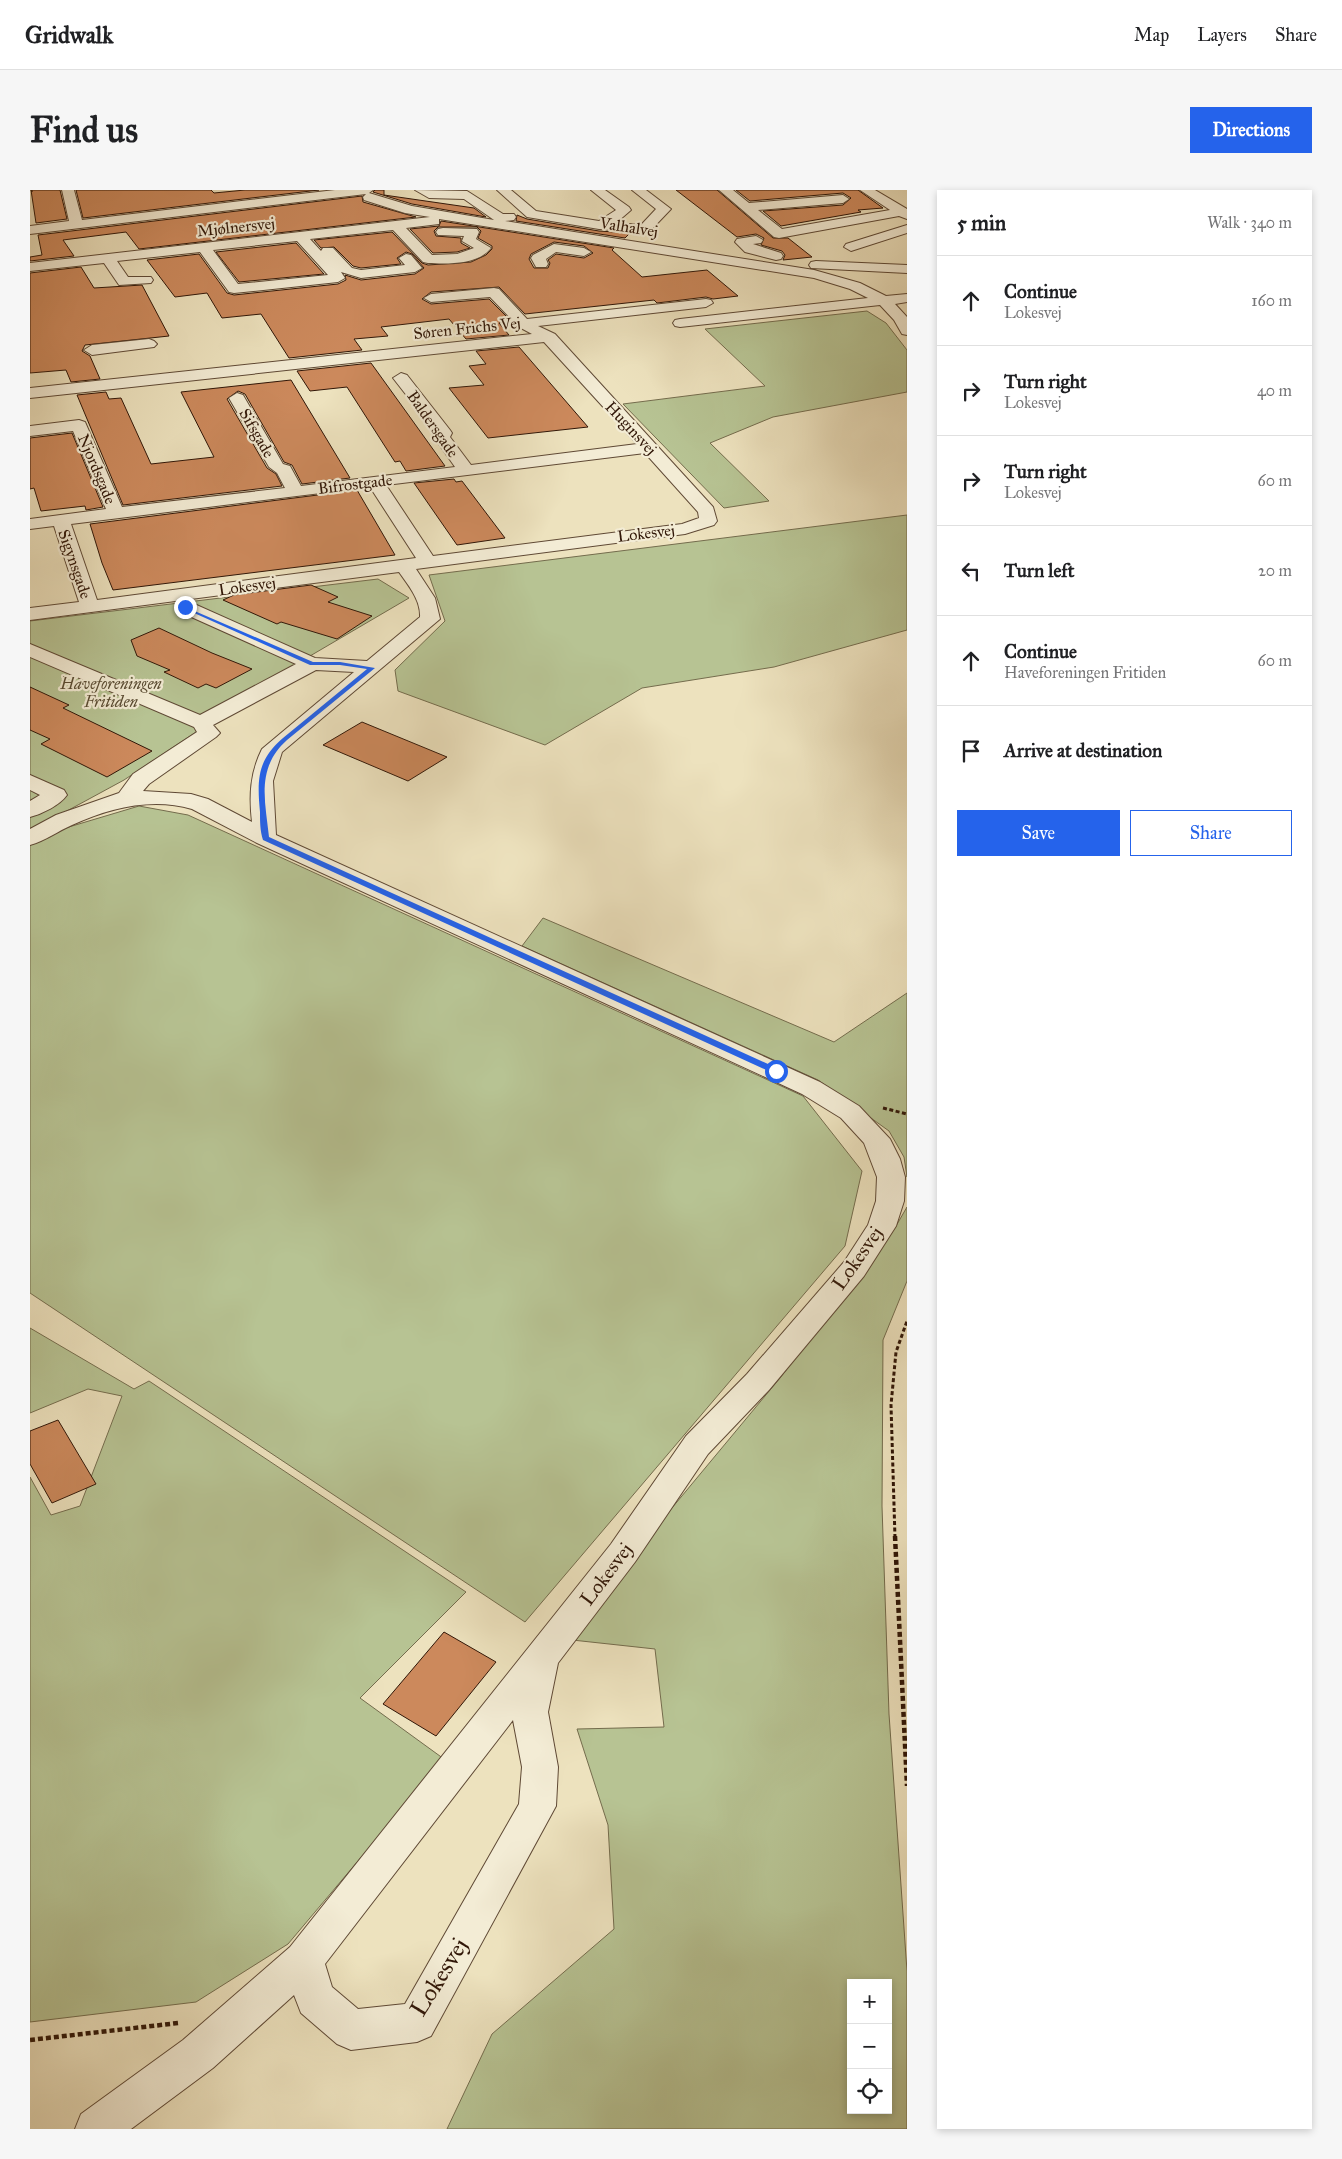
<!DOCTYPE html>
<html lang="en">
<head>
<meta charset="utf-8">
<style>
	:root { --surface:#fff; --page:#f6f6f6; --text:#202124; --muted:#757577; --line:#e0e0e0; --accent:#2563eb }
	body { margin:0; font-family:"IM FELL Great Primer",serif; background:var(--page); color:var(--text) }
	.controls { position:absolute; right:15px; bottom:15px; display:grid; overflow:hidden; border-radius:0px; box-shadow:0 2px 8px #0003 }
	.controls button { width:45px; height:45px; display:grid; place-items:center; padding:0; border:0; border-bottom:1px solid var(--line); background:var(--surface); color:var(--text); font:25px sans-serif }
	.stop { position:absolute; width:15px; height:15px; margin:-11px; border:4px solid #2563eb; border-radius:50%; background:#fff }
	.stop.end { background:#2563eb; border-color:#fff; box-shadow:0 1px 5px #0008 }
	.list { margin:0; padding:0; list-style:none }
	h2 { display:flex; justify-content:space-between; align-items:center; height:65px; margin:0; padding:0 20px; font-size:21px }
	h2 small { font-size:16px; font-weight:400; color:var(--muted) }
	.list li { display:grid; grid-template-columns:32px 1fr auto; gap:15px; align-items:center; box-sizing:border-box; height:90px; padding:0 20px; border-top:1px solid var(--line) }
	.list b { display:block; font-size:19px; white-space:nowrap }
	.list p { margin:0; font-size:16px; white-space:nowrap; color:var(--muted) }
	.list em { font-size:16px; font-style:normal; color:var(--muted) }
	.actions { display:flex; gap:10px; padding:15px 20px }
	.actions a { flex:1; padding:11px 0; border:1px solid var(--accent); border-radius:0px; text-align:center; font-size:18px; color:var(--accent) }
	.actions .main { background:var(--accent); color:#fff }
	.icon { flex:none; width:28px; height:28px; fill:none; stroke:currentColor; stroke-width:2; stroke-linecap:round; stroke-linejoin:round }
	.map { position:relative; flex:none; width:877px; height:1939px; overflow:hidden; border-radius:0px }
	header { display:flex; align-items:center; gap:30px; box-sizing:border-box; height:70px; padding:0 25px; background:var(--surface); border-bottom:1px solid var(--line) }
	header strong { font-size:24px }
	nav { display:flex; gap:28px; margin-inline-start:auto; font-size:18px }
	.intro { display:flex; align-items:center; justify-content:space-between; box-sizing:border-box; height:120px; padding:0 30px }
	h1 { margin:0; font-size:35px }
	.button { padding:12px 22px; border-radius:0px; background:var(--accent); color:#fff; font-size:18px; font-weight:700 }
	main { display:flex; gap:30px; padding:0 30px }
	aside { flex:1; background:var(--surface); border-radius:0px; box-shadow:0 2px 8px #0003 }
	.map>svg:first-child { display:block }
	.green { fill:#b7c393; stroke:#746c4d; fill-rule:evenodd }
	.building { fill:#cc895c; stroke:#301607; fill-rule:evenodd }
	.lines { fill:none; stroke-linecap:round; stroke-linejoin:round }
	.minor-casing { stroke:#5f4935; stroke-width:2 }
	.path-far1 { stroke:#301607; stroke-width:3; stroke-dasharray:4 2.5; stroke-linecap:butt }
	.path { stroke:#301607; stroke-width:4.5; stroke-dasharray:5 3; stroke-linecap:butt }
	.minor { fill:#f3ecd5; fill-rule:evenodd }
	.route { fill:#2563eb }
	.labels { text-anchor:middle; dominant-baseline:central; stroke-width:4.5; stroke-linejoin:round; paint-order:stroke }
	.far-street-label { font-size:16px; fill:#301607; stroke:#f3ecd5 }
	.far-park-label { font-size:16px; font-style:italic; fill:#584a31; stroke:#f3ecd5 }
	.street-label { font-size:20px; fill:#301607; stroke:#f3ecd5 }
	.near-street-label { font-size:24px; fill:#301607; stroke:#f3ecd5 }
</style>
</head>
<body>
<header>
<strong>Gridwalk</strong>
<nav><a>Map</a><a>Layers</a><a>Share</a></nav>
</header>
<div class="intro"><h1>Find us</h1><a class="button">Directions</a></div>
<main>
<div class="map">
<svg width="877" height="1939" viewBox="0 0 877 1939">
	<rect width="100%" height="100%" fill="#ede2be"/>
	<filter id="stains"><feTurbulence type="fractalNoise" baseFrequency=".004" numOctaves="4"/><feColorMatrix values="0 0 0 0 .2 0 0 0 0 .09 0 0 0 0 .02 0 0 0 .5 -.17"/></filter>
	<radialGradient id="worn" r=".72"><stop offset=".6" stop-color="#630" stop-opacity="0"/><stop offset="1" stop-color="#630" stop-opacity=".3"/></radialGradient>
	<path class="green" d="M837 121 856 133 877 160V202L743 227 680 253 739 311 694 318 593 214 735 196 675 139Z
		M877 325V440L744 477 612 498 515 555 368 501 365 480 415 431 399 385Z
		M348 389 379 408 280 466 94 590 0 641V431Z
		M109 616 158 625 773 906 832 981 815 1056 495 1432 0 1103V655L22 642Z
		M513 728 804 852 877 803V987L874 967 859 941 788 890 492 756Z
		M877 1017V1091L853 1150 852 1316 859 1524 877 1781V1939H417L462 1844 584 1739 578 1635 547 1539 634 1537 625 1459 533 1449 750 1188 866 1036ZM821 1793H858V1920H821Z
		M0 1138 104 1199 119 1191 436 1402 330 1508 414 1569 258 1754 166 1812 0 1832V1287L21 1325 50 1316 92 1206 58 1199 0 1223Z"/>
	<path class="building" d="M1 0 2 2V0H30L37 29 6 33Z
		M46 0H181L184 3 215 0H289L53 28Z
		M345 0H354V5L444 18 456 27 382 14 343 2Z
		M646 0H687L743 48H758L782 67 753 70 755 65 752 61 731 55 734 48 726 44 707 47Z
		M706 0H828L853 18 828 20 831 22 751 36 733 21 813 15 821 8 813 3 720 11Z
		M332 6 333 12 386 27 109 59 96 42 33 50 44 66 0 71V67L12 65 8 45Z
		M487 25 497 29 569 41 600 43 595 48 486 31Z
		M411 31 584 58 582 60 612 87 677 80 708 106 683 109 676 107 627 113 624 110 495 124 469 97 401 102 392 109 401 114 459 109 482 132 469 133 479 145 436 149 419 129 351 137 358 146 324 149 332 160 259 168 231 124 192 128 177 103 145 107 117 70 169 64 197 103 204 105 308 94 316 90 315 85 331 90 385 84 394 78 382 64 376 62 367 68 371 74 331 78 323 76 304 57 291 58 284 50 362 42 392 73 398 75 441 72 456 65 462 59V56L448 48 451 41 447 37H408L404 41 406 46 431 48V53L440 58 427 62 403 63 380 39 409 36ZM524 52 554 56 563 63 554 68 526 64 518 70 520 73 518 78H504L499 69 501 64Z
		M266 53 294 84 209 92 186 62Z
		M51 77 64 98 112 95 139 146 55 155 52 161 60 166 70 189 41 192 36 180 0 183V83Z
		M489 157 558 237 458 248 419 198 454 195 439 176 456 174 446 161Z
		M341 173 377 223 415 276 376 281 370 271 365 272 317 197 280 201 267 181Z
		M261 190 320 288 272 294 262 275 254 272 215 204 208 201 197 209 237 278 246 284 252 296 93 315 47 205 76 202 79 209 91 208 121 274 184 267 151 202Z
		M42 243 73 317 56 320 55 316 11 321 4 298 0 299V248Z
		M424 289 426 292 432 291 475 348 427 355 384 293Z
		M327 300 365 365 83 400 72 373 60 334Z
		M281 395 308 407 298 412 342 426 307 449 251 432 247 434 193 410 204 405Z
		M129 438 182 463 222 479 186 498 176 494 168 498 134 482 140 480 107 466 101 450Z
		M0 497 39 515 33 518 122 561 77 587 11 554 20 549 0 540Z
		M332 532 417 567 378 591 293 555Z
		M28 1230 66 1294 22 1313 0 1274V1241Z
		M414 1442 466 1472 406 1546 353 1514Z"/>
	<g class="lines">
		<g class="minor-casing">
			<path id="minor" d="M32 0H44L52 30 305 0H343L339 3 382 16 464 30 434 9 399 8 385 0 437 1 473 24H484L486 27 484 30 475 31 784 80 830 93 856 106 877 104V112L865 114 877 127V145L872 144 864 130 850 115 650 137 645 136 643 133 645 130 650 129 838 108 820 99 784 88 409 29V34L376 38 402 65 427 64 444 58 432 51 434 46 408 45 406 42 408 39 413 38 447 39 449 42 446 49 461 58C448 75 417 74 398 73L393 72 363 40 280 49 291 61 293 58H303L322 78 331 80 375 75 369 68 376 64 381 65 392 78 385 82 331 88 311 82 315 88 308 92 204 103 199 102 170 62 87 71 98 87H121L123 90 121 93 89 95 74 73 0 81V73L400 27 375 23 334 10 333 7 336 4 0 44V36L39 31ZM267 51 298 85 208 94 183 60Z
				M467 0H481L506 21 569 31 586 20 561 0H575L599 17 601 20 586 33 611 35 626 19 602 0H616L641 19 619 42 569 39 497 27Z
				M689 0H703L719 13 813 5 819 9 813 13 728 20 752 39 860 20 830 0H845L877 19V29L869 26 749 48 744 47Z
				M877 35V43L821 61 814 57 816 54Z
				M726 46 733 50 731 53 723 54 751 63 753 66 751 69 746 70 715 62 705 52 707 49Z
				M524 54 554 58 561 62 554 66 526 62 516 69 518 74 516 77H506L501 68 503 65Z
				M786 71 877 75V83L781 78 779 75 781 72Z
				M464 98 469 99 497 129 676 109 681 110 683 113 676 117 508 136 525 144 683 317 687 331 684 335 655 344 386 379 405 408 410 429 252 562 243 591 246 645 790 892 829 916 860 949 870 969 875 987 874 1011 866 1036 834 1086 739 1200 678 1264 605 1372 528 1473 518 1522 528 1577 526 1616 401 1846 387 1852 321 1860 307 1854 271 1823 264 1805 183 1878 101 1939H45L51 1924 153 1850 260 1757 581 1354 656 1246 717 1184 814 1072 838 1035 846 1011 847 987 834 953 811 928 772 904 227 653 162 619C122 607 79 618 42 635 28 641 15 651 0 655V639L26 625 89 603 103 584 167 542 164 537 0 467V454L170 525 266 474 148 421 145 417 148 413H162L285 468 337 471 390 427C391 410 378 395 369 382L0 430V418L49 412 24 336 0 339V329L76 319 43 241 0 246V236L49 230 55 232 92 317 255 298 247 283 239 277 199 208 207 203 213 205 253 274 260 276 271 296 425 277 404 247 406 243 363 188 371 183 377 185 420 240 422 243 420 247 441 275 607 254 514 152 0 208V198L502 144 489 137 460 107 401 112 394 108 401 104ZM615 263 668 322 669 328 652 334 403 366 356 295ZM340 297 386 368 67 410 41 334ZM286 480 324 482 232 559C220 583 219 606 222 632L178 609 161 604 113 601 119 594 186 547 190 543 183 535ZM483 1530 492 1577 489 1614 375 1814 328 1819 302 1797 295 1774Z
				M119 149 124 151 127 154 124 157 62 165 54 160 62 155Z
				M0 585 34 600 37 605C30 615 12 624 0 627V611L10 605 0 600Z"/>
		</g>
		<path class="path-far1" d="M853 918 877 924
			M865 1348 861 1215 866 1162 877 1131"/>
		<path class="path" d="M865 1346 877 1596
			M0 1850 148 1833"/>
		<use href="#minor" class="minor"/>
	</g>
	<path class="route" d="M153 416 283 472H310L345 478 257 550C226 578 235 610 239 647L749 879V883H743L233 650C230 641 230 631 230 622 227 590 227 570 253 548L337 479 310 475H280L153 418Z"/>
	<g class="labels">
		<g class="far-street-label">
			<text transform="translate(206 37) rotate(-6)">Mjølnersvej</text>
			<text transform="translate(599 37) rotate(9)">Valhalvej</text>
			<text transform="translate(437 138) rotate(-6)">Søren Frichs Vej</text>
			<text transform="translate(403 234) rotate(55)">Baldersgade</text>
			<text transform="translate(601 238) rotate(47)">Huginsvej</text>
			<text transform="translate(227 243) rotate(60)">Sifsgade</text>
			<text transform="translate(67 279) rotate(67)">Njordsgade</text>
			<text transform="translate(325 294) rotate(-7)">Bifrostgade</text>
			<text transform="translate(616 343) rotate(-7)">Lokesvej</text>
			<text transform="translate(45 374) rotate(71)">Sigynsgade</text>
			<text transform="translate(217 396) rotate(-8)">Lokesvej</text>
		</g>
		<g class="far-park-label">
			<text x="81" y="493">Haveforeningen<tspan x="81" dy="18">Fritiden</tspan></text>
		</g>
		<g class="street-label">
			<text transform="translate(827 1068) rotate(-55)">Lokesvej</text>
			<text transform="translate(576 1384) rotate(-53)">Lokesvej</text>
		</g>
		<g class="near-street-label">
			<text transform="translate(409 1787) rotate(-58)">Lokesvej</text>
		</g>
	</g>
	<rect width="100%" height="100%" filter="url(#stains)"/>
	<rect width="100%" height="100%" fill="url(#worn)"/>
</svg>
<div class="controls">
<button>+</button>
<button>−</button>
<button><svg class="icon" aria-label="locate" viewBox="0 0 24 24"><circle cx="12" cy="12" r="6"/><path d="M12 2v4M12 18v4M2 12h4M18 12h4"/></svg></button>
</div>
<div class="stop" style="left:746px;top:881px"></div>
<div class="stop end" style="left:155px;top:417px"></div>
</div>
<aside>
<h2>5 min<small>Walk · 340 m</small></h2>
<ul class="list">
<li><svg class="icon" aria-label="ahead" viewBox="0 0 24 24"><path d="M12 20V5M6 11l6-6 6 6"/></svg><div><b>Continue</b><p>Lokesvej</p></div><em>160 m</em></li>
<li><svg class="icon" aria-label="right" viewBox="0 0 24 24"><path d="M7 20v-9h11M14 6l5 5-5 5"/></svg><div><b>Turn right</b><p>Lokesvej</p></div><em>40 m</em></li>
<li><svg class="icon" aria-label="right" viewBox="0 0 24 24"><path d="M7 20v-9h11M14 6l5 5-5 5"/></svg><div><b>Turn right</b><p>Lokesvej</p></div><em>60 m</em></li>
<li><svg class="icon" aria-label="left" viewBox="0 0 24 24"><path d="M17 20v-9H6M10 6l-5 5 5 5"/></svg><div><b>Turn left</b></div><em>20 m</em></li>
<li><svg class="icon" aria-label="ahead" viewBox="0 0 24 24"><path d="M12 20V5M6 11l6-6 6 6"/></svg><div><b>Continue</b><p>Haveforeningen Fritiden</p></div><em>60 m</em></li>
<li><svg class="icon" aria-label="arrive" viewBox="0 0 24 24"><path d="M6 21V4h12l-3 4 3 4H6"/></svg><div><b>Arrive at destination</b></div></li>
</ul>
<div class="actions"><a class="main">Save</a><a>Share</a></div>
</aside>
</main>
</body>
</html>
